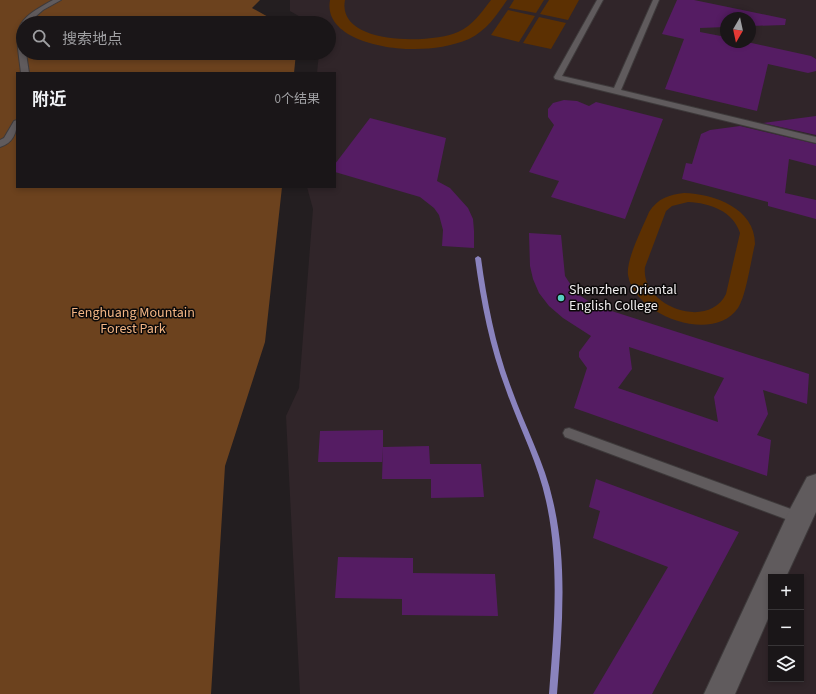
<!DOCTYPE html>
<html lang="zh">
<head>
<meta charset="utf-8">
<style>
	:root { --surface:#1a1618; --page:#231f21; --text:#f1f3f6; --muted:#9f9fa2; --line:#383537 }
	body { margin:0; font-family:"Source Sans 3","Noto Sans SC",sans-serif; background:var(--page); color:var(--text) }
	.controls { position:absolute; right:12px; bottom:12px; display:grid; overflow:hidden; border-radius:0px; box-shadow:0 2px 6px #0003 }
	.controls button { width:36px; height:36px; display:grid; place-items:center; padding:0; border:0; border-bottom:1px solid var(--line); background:var(--surface); color:var(--text); font:20px sans-serif }
	.compass { position:absolute; left:720px; top:12px; width:36px; height:36px; border-radius:50%; background:var(--surface); box-shadow:0 2px 6px #0003; rotate:189deg }
	.list { margin:0; padding:0; list-style:none }
	h2 { display:flex; justify-content:space-between; align-items:center; height:52px; margin:0; padding:0 16px; font-size:17px }
	h2 small { font-size:13px; font-weight:400; color:var(--muted) }
	.icon { flex:none; width:22px; height:22px; fill:none; stroke:currentColor; stroke-width:2; stroke-linecap:round; stroke-linejoin:round }
	.map { position:relative; flex:none; width:816px; height:694px; overflow:hidden }
	.search { position:absolute; background:var(--surface); box-shadow:0 2px 6px #0003; left:16px; top:16px; width:320px; height:44px; display:flex; align-items:center; gap:10px; box-sizing:border-box; padding:0 14px; border-radius:22px; color:var(--muted); font-size:15px }
	.panel { position:absolute; background:var(--surface); box-shadow:0 2px 6px #0003; left:16px; top:72px; width:320px; height:116px; border-radius:0px }
	.map>svg:first-child { display:block }
	.built { fill:#302529; fill-rule:evenodd }
	.green { fill:#5c3002; fill-rule:evenodd }
	.forest { fill:#6c421e }
	.lines { fill:none; stroke-linecap:round; stroke-linejoin:round }
	.stream { fill:#8a83be; fill-rule:evenodd }
	.building { fill:#551c63; fill-rule:evenodd }
	.lane-casing { stroke:#3e3a3b; stroke-width:2 }
	.street-casing { stroke:#3e3a3b; stroke-width:2 }
	.lane { fill:#605b5d; fill-rule:evenodd }
	.street { fill:#605b5d; fill-rule:evenodd }
	.poi-dot { fill:#57cec2; stroke:#0b0909; stroke-width:1.5 }
	.labels { text-anchor:middle; dominant-baseline:central; stroke-width:3; stroke-linejoin:round; paint-order:stroke }
	.poi-label { font-size:14px; fill:#f0edee; stroke:#0b0909; text-anchor:start }
	.park-label { font-size:14px; fill:#f2b585; stroke:#0b0909 }
</style>
</head>
<body>
<div class="map">
<svg width="816" height="694" viewBox="0 0 816 694">
	<rect width="100%" height="100%" fill="#231e20"/>
	<path class="built" d="M290 0H816V694H300L286 416 299 388 313 209 307 187H335V73H317L319 53H329V23H311L290 11ZM726 18H750V42H726ZM771 577H801V679H771Z"/>
	<path class="green" d="M330 0H345C336 46 432 44 458 32 473 25 481 13 491 0H507C496 16 487 30 469 39 452 46 433 49 415 49 387 50 323 39 330 0Z
		M514 0H544L536 13 509 8Z
		M549 0H579L568 20 540 14Z
		M508 10 535 16 519 42 491 35Z
		M539 17 566 23 551 49 523 43Z
		M684 193C714 194 755 208 755 244 751 260 746 296 738 308 713 345 634 315 628 275 626 259 643 227 649 212 658 198 669 195 684 193ZM688 202C710 203 733 211 740 233L726 294C708 331 640 306 645 267L666 211 672 206Z"/>
	<path class="forest" d="M0 0H260L252 8 279 23H23V53H296L294 73H17V187H282L265 342 225 466 211 694H0Z"/>
	<g class="lines">
		<path class="stream" d="M478 256 481 258C487 303 496 348 512 390 525 427 545 463 553 501 568 564 562 630 557 694H549C554 630 560 564 546 501 538 463 519 427 506 390 490 348 481 303 475 258Z"/>
	</g>
	<path class="building" d="M677 0H694L786 19 785 25 750 26V18H726V27L700 28V32L726 37V42H747L811 56 816 59V71L808 73 768 64 757 111 665 89 684 39 662 34Z
		M564 100 577 101 589 106 596 102 663 119 625 219 551 197 559 181 529 172 554 125 548 117V109L553 103Z
		M816 116V135L763 123Z
		M370 118 446 138 437 181 450 188 468 208 473 219 474 231V248L442 246 443 230 439 215 434 208 420 197 335 172V164Z
		M740 126 816 144V166L789 159 785 193 816 200V219L768 206V202L682 179 686 163 692 164 701 134 710 130Z
		M529 233 561 235 565 276 576 293 596 306 809 374 807 404 763 390 768 414 757 435 771 440 767 476 574 408 587 368 579 357V352L591 336 563 318 549 306 539 293 533 279 530 266ZM629 347 724 378 714 397 718 422 618 388 632 369Z
		M383 430V462H318L320 431Z
		M429 446 430 464H481L484 497 431 498V479H382L383 447Z
		M596 479 739 532 652 694H593L668 567 593 538 600 511 589 507Z
		M338 557 413 558V573L495 574 498 616 402 615V599L335 598Z"/>
	<g class="lines">
		<g class="lane-casing">
			<path id="lane" d="M53 0H61L43 10 28 23H23V53H26L29 73H21C16 29 10 23 53 0Z
				M597 0H603L562 76 614 88 653 0H659L621 90 816 137V143L555 79 554 77Z
				M17 120C17 133 13 143 0 147V140L4 138 14 121Z
				M569 428 799 512 804 513 806 518 804 523 799 524 565 437 563 433 565 429Z"/>
		</g>
		<g class="street-casing">
			<path id="street" d="M816 474V512L786 577H771V612L735 694H704L790 509 807 477Z"/>
		</g>
		<use href="#lane" class="lane"/>
		<use href="#street" class="street"/>
	</g>
	<circle class="poi-dot" cx="561" cy="298" r="4"/>
	<g class="labels">
		<g class="poi-label">
			<text x="569" y="290">Shenzhen Oriental<tspan x="569" dy="16">English College</tspan></text>
		</g>
		<g class="park-label">
			<text x="133" y="313">Fenghuang Mountain<tspan x="133" dy="16">Forest Park</tspan></text>
		</g>
	</g>
</svg>
<div class="controls">
<button>+</button>
<button>−</button>
<button><svg class="icon" aria-label="layers" viewBox="0 0 24 24"><path d="M12 4l9 5-9 5-9-5zM3 14l9 5 9-5"/></svg></button>
</div>
<svg class="compass" viewBox="-18 -18 36 36"><path d="M0-13l5 13h-10z" fill="#e53935"/><path d="M0 13l5-13h-10z" fill="#9f9fa2"/></svg>
<div class="search"><svg class="icon" aria-label="search" viewBox="0 0 24 24"><circle cx="10" cy="10" r="6"/><path d="M15 15l6 6"/></svg>搜索地点</div>
<section class="panel">
<h2>附近<small>0个结果</small></h2>
<ul class="list">
</ul>
</section>
</div>
</body>
</html>
